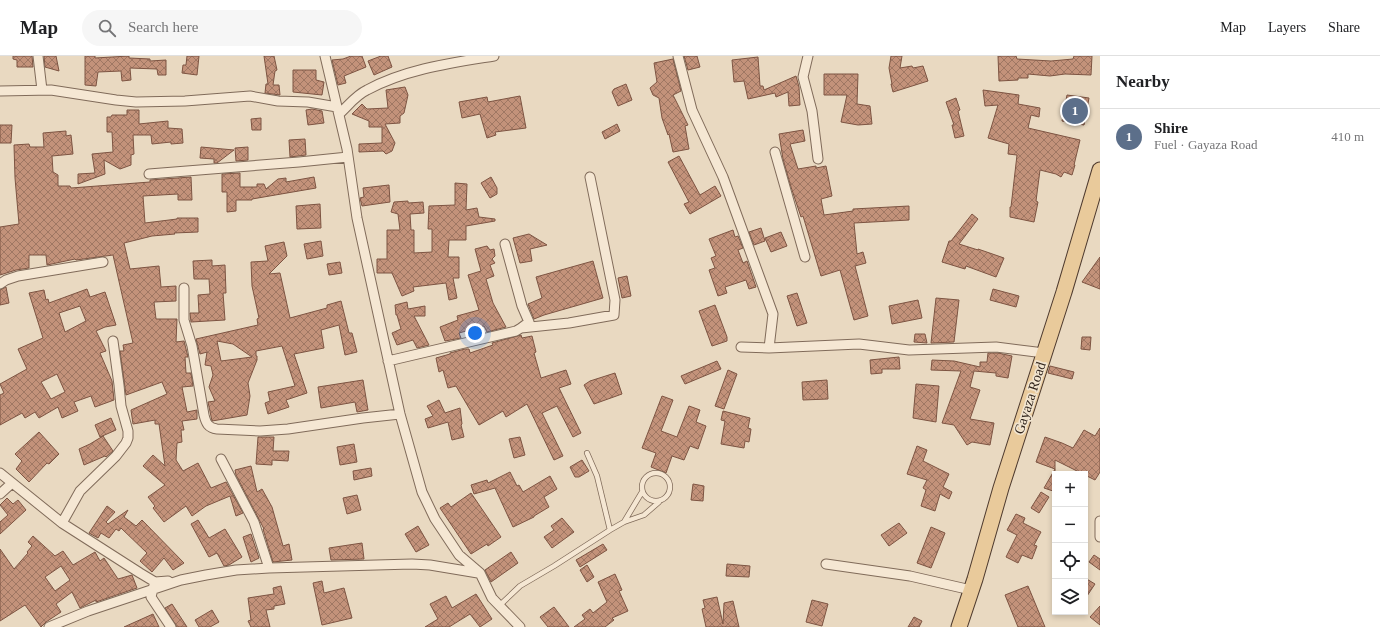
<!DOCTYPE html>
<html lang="en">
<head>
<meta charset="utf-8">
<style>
	:root { --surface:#fff; --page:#f6f6f6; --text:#202124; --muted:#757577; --line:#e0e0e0; --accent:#d93025 }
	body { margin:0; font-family:"Times New Roman",serif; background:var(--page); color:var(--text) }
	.controls { position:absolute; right:12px; bottom:12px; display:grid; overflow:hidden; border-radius:0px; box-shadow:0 2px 6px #0003 }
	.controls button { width:36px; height:36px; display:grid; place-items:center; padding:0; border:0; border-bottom:1px solid var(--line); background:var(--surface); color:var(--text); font:20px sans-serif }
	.you { position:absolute; left:475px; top:277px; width:14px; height:14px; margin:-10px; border:3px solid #fff; border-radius:50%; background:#1a73e8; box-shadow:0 0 0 6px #1a73e833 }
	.badge { display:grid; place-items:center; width:26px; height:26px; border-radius:50%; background:var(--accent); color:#fff; font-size:13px; font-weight:700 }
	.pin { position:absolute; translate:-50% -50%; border:2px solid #fff; box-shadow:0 1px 4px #0006 }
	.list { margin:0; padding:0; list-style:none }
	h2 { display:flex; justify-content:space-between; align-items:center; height:52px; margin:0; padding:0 16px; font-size:17px }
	h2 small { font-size:13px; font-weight:400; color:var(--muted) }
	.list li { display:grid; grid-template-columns:26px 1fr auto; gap:12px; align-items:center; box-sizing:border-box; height:56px; padding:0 16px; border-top:1px solid var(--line) }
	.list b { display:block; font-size:15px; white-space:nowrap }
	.list p { margin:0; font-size:13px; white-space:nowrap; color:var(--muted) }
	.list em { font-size:13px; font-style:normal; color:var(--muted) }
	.icon { flex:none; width:22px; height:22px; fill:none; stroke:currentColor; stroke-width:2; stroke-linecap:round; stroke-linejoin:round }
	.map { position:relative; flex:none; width:1100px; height:571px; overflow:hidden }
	header { display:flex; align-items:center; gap:24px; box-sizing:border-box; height:56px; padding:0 20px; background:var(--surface); border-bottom:1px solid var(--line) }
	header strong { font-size:19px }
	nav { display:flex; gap:22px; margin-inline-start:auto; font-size:14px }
	.search { width:280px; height:36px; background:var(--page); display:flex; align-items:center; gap:10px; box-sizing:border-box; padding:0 14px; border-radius:22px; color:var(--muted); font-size:15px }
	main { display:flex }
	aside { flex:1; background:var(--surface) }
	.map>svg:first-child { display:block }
	.building { fill:url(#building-cross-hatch); stroke:#7d5442; fill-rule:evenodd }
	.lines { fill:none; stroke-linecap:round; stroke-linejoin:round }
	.service-casing { stroke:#806b5a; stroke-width:6 }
	.minor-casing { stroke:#806b5a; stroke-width:11 }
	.primary-casing { stroke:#4e3a2e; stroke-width:17 }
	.service { stroke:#f5e7d3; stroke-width:4.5 }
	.minor { stroke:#f5e7d3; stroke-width:9 }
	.primary { stroke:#e9ca9b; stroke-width:15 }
	.labels { text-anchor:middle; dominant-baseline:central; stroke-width:3.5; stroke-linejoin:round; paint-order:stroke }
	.street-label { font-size:14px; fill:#31251d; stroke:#f1e4cf }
</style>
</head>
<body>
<header>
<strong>Map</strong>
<div class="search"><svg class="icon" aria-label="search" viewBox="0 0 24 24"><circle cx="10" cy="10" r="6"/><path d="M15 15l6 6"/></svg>Search here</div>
<nav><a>Map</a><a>Layers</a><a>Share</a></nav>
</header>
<main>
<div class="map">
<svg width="1100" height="571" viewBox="0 0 1100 571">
	<defs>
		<pattern id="building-cross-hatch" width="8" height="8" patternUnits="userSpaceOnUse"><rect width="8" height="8" fill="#c3927a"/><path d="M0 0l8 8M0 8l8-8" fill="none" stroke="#9f7763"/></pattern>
	</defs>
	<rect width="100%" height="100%" fill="#e9d9c1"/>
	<path class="building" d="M13 0H32L33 11H17V4L13 3Z
		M44 0H56L59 15 45 11Z
		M85 0H95V2L129 0V2L150 3V5L166 4V19H158L157 13 130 12 131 24 122 25 121 15 98 16 96 30 85 29Z
		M187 0H199L197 19 182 17 183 9H186Z
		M264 0H274L277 14 275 15 273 29H279L280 39 265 37 266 28H268Z
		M351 0H362L366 11 344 20 346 27 338 29 332 4 343 3Z
		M381 0H388L392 11 374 19 368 5Z
		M684 0H697L700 11 688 14Z
		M891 0H902L900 12 912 10 913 12 923 10 928 25 893 36 891 28H892L889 12Z
		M998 0H1016L1017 3 1051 5 1073 3 1074 0H1092L1091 19 1065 18 1050 20 1028 18V22H1018V24L999 25Z
		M758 1 760 30H763L764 34 796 20 799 31 800 49 789 50 788 36 776 41 775 37 748 43 744 25 734 26 732 4Z
		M673 3 681 35 673 39 688 69 685 70 689 93 673 96 669 78 668 79 662 62 659 42 653 39 650 32 657 26 654 7Z
		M293 14H316V24L324 26 322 39 293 36Z
		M824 18H858L857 48 870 50 872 68 858 69 841 66 847 39H824Z
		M626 28 632 44 618 50 612 36 614 33Z
		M405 31 408 39 404 57 400 60V67L385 68 395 87 392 95 386 98 383 95 359 96V88L382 87V71H369V65L352 58 362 48 367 53 388 52 386 34Z
		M983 34 1019 39 1018 48 1040 52 1039 61 1031 59 1028 72 1080 84 1074 109H1075L1072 119 1064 116 1061 121 1056 118 1040 114 1036 145 1038 146 1034 166 1010 161V151H1011L1017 99 1008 98 1009 88 988 82 998 49 985 50Z
		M1067 39 1089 42 1084 69 1062 65Z
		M520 40 526 72 495 76 496 79 487 82 480 58 462 62 459 46 487 41 488 46Z
		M956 42 960 54 958 55 964 80 955 82 952 69H954L946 46Z
		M312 53 322 55 324 67 308 69 306 54Z
		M127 54H139V68L168 65V72L182 73 183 87 171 88V86L152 88 151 79H133L134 98 131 99V109L120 113 104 104 105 118 78 128V118L95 117 92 98 113 96 112 76H107V61H111L112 59H127Z
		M261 62V74H252L251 63Z
		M617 68 620 75 605 83 602 76Z
		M0 69H12L11 87H0Z
		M803 74 805 85 790 88 798 113 816 110V112L826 110 832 140 821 143 824 159 853 155V153L909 150V164L854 167 857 198 863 196 866 207 855 210 868 260 854 264 840 214 821 220 803 160 801 161 791 131 783 103 779 78Z
		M66 75V80L71 79 73 98 52 100 53 116 58 119V130H70L71 132 150 126V124L191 121 192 144H178V138L143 140 145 167 177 163V162H198V176L174 177 175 178 152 180 124 187 130 213 159 210 161 231 176 230V245L154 246 156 263H177L176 286 184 285 188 301H185L186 317H191L193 330 182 331 187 356 197 354V363L182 365 184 374H181L182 386 177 387 176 404 183 415 198 407 211 432 226 426 243 457 236 460 230 440 206 450 192 460 186 450 164 466 153 452 155 450 148 441 165 429 143 410 153 399 165 410 159 368H155V364L133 368 131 354 167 338 162 326 126 339 120 295H124L123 289 133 287 113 199 76 204 75 203 47 209 46 199H29V212L16 214 0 219V171L19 168 15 122 14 89 29 88 30 91H44L43 77Z
		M305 83 306 99 290 101 289 84Z
		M201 91 234 94 217 107H214V103L200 102Z
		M248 91V104L236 105 235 92Z
		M679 100 700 139 715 130 721 140 690 158 684 148 689 146 668 106Z
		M240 117V131H257V128H264L266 133 278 123 286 122V126L314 121 316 132 252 143V144H236V155L227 156V136H222V118Z
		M491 121 497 132V138L490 142 481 127Z
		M455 127 467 128 466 154 477 152 479 161 495 163V165L466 170V184H449L448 201H459V222H453L457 242 449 244 446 227 413 231 414 235 402 240 392 217H377V203H387V174H400L398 158 391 156 394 146 408 145V147L423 146 424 157 410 158 411 174H414V197L432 196V173H428L429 150 455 149Z
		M389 129 390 146 362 150 360 142 364 141 363 132Z
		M320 148 321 172 297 173 296 150Z
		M972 158 978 163 959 188 978 194V193L1004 202 996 221 966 210 965 213 942 206 949 185H951Z
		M761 172 765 185 754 189 749 176Z
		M733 174 735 181 738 180 743 192 738 194 743 207 747 205 756 231 749 233 746 224 725 231 727 237 718 240 709 214 715 212 711 202 716 200 709 183Z
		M781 176 787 190 771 196 765 182Z
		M529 178 547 189 530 193 532 205 520 207 513 182Z
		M321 185 323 200 307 203 304 188Z
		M284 186 287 200 269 218 280 217 290 262 327 252V249L341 245 349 277H352L357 296 345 299 339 269 321 274 324 292 294 298 307 337 286 344 289 351 268 358 265 347 270 345 268 336 295 330 282 290 256 295V300H257V304L248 327 250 340 247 359 212 365 208 346 215 345 209 331 213 319 211 310 205 309 207 296 200 298 196 283 258 269 257 263 259 262 252 230 251 206 268 205 265 190ZM217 285 233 288 252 301 221 305Z
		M487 190 490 194 494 193 495 200 492 203 495 207 490 209 494 220 486 223 493 247 506 271 487 276 484 270 459 277 461 282 445 285 440 271 458 264 457 260 479 254 468 219 481 215 475 193Z
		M1100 201V233L1082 226Z
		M212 204V210L225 209 226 237H223L225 264 191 266 190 257H199L198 239 210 238 209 223H194L193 205Z
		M593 205 603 242 544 259 534 263 528 248 542 242 536 221Z
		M340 206 342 217 329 219 327 208Z
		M627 220 631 240 622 242 618 222Z
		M6 231 9 247 0 249V234Z
		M87 233 90 241 105 236 116 269 105 271 96 275 106 295 100 297 112 325 114 344 95 351 91 340 74 346 78 355 62 362 58 351 39 362 35 356 25 362 22 357 0 369V339L4 337 0 328 27 313 18 293 43 282 29 237 44 234 46 244 48 243 49 247ZM80 250 86 265 65 276 59 257ZM57 318 65 336 51 343 41 326Z
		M993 233 1019 240 1016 251 990 244Z
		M797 237 807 267 797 270 787 240Z
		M936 242 959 244 954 286 931 287Z
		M918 244 922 262 892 268 889 250Z
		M407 246 408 253 425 250V260H414L429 289 417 292 413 284 397 289 392 277 401 273 397 259H396L395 249Z
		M715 249 727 281V285L712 290 699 255Z
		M915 278H925L927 287 914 286Z
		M521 279 522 282 532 280 536 296 534 297 541 322 566 314 571 328 559 332 581 377 573 381 557 350 542 357 563 400 554 404 527 348 506 361 503 355 479 369 456 330 448 332 443 314 439 316 436 302 450 298V297L465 293H469L470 297 493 289 492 287Z
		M1082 281H1091L1090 294 1081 293Z
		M988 297H998L1012 300 1008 322 996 320V317L974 315 970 331 980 334 970 363 994 367 990 389 972 386 967 389 954 369 942 367 961 315 931 314 932 304 954 305 980 311V306H987Z
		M899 301 900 313H882V317L871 318 870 304Z
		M717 305 721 313 685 328 681 320Z
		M1050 310 1074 316 1072 323 1048 317Z
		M728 314 737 318 724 353 715 350Z
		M615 317 622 338 594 348 584 329 590 325Z
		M363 324 368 354 357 356 355 346 321 352 318 331Z
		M827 324 828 343 803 344 802 326Z
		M916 328 939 330 936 366 913 362Z
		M662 340 673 344 661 375 677 381 689 350 700 354 696 366 706 370 698 393 690 390 684 404 672 400 666 417 651 411 656 397 642 392Z
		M439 344 445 357 460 352 462 368 461 369 464 381 452 384 448 366 428 372 425 363 433 360 427 350Z
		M723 355 750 362 748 372 751 373 749 386 745 385 744 392 721 388 725 365 721 364Z
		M111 362 116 374 100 381 95 369Z
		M1100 372V416L1095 424 1055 404V413L1036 406 1045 381 1062 387 1073 392 1084 374 1095 380Z
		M39 376 59 398 49 408 47 407 29 426 16 413 22 405 15 398Z
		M103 380 113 395 106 401 105 400 84 409 79 393 90 388Z
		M258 381H274L273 395H289L288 405 272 404V409L256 408Z
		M520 381 525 399 514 402 509 383Z
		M354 388 357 406 340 409 337 391Z
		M917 390 927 394 923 405 949 418 943 431 952 436 949 443 940 438 935 455 921 450 926 434 923 432 927 424 907 418Z
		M582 404 589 415 579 421H575L570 411Z
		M251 410 257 436 262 433 272 451 283 490 289 488 292 504 273 506 263 473H264L236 419 235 414Z
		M371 412 372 420 354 424 353 415Z
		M1055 413V431L1053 435 1044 432Z
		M510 416 517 430 519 429 523 436 550 420 557 433 544 441 549 451 534 460V461L513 471 495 432 474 438 471 429 487 424 488 427Z
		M693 428 704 430 703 445 691 444Z
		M1041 436 1049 441 1039 457 1031 452Z
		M471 437 501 481 488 490 487 488 471 498 440 452 448 447 451 451Z
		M357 439 361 454 347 458 343 442Z
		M7 442 13 448 18 444 26 454 0 478V466L8 459 0 449Z
		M107 450 115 456 106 466 108 468 128 454 124 461 136 470 142 464 184 507 173 514 164 502 152 516 140 505 147 497 121 472 119 475 116 473 109 482 101 477 98 482 89 477Z
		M1016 458 1025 462 1023 467 1041 476 1034 489 1037 490 1032 503 1022 499 1018 507 1006 501 1017 479 1007 474Z
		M562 462 574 476 552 492 544 481 554 474 551 470Z
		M198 464 209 482 225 473 242 501 229 509 224 510 217 497 209 501 191 468Z
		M899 467 907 477 889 490 881 479Z
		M418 470 429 489 416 496 405 478Z
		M931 471 945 477 931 512 917 507Z
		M251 478 259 502 251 506 243 481Z
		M33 480 55 500 63 495 73 509 95 496 100 505 104 502 118 523 132 519 137 532 96 546V544L80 552 72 536 56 548 61 556 46 566 41 571 25 549 0 565V493L14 513 28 497 27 496 32 490 28 486ZM61 510 70 524 55 535 45 521Z
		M362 487 364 503 331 504 329 492Z
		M603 488 607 494 580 511 576 504Z
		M511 496 518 507 491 526 485 514Z
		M1094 499 1100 503V514L1089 506Z
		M727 508 750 510 749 521 726 520Z
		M587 509 594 521 587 526 580 514Z
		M615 518 622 534 619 535 628 555 612 562 614 564 605 571H574L585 563 582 559 590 553 593 557 607 546 598 526Z
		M1085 522 1095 528 1085 543Z
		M322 525 324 537 344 532 352 562 322 569 313 527Z
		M281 530 285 548 274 550V553L266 554 270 571H251L248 565 251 564 248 542 274 538 273 532Z
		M1028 530 1045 571H1018L1005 539Z
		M476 538 492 563 480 571 470 558 449 571H425L438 563 430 548 446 540 452 552Z
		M717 541 723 568 724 547 733 545 739 571H706L702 553 705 552 703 544Z
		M812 544 828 548 822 570 806 566Z
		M172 548 187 571H177L165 552Z
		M1100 550V569L1090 561Z
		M554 551 569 571H548L540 561Z
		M212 554 219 566 210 571H199L195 564Z
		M153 558 159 571H124Z
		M914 561 922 565 919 571H908Z"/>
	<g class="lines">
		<g class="service-casing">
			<path id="service" d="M642 431a14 14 0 1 1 28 0a14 14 0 1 1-28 0Z
				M624 466 642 436
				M610 474 624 466 644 459 659 446
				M499 550 520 530 554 510 610 474 597 420 587 397"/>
		</g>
		<g class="minor-casing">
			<path id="minor" d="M38 0 42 34
				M325 0 347 93 357 162 400 358 422 436 435 463 459 499 480 517 492 542 520 571
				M678 0 692 54 723 121 773 258 769 292
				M808 0 803 21 812 55 818 103
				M0 35 51 34 116 44 136 46 185 45 250 40 278 45 308 46 337 51
				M339 58C348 50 356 39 367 34 406 13 451 7 494 0
				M775 96 805 201
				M149 118 299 106 348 101
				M0 228 6 224 18 220 103 206
				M184 232V264L192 290 204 359C206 367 208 372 217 373L260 375 288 373 363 362 400 358
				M521 272 569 267 614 259 615 244 590 121
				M741 291 769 292 859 288 909 294 996 291 1044 297
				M388 305 516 275 521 272 529 266 522 250 505 188
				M221 403 254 466 269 512
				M0 417 62 467 140 517 155 526 168 525
				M0 438 12 427
				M1100 465V481
				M62 467 80 435 116 400 126 387 128 382V375L121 350 119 329 113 285
				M826 508 910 520 971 534
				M154 529 151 541 171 571
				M49 571 88 555 181 524 206 519 236 514 269 512 412 508 430 509 478 517"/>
		</g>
		<g class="primary-casing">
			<path id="primary" d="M959 571 975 523 1001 432 1064 236 1100 114"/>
		</g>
		<use href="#service" class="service"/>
		<use href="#minor" class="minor"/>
		<use href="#primary" class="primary"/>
	</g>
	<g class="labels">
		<g class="street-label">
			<text transform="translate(1030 342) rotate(-72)">Gayaza Road</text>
		</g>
	</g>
</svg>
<div class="controls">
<button>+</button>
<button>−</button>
<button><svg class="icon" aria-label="locate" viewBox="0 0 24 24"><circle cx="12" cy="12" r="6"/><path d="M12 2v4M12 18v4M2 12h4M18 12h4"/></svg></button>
<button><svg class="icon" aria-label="layers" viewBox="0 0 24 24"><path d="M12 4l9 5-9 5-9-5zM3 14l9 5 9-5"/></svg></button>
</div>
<div class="you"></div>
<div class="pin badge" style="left:1075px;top:55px;background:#5c6f8a">1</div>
</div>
<aside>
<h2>Nearby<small></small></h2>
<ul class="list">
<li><span class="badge" style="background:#5c6f8a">1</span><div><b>Shire</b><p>Fuel · Gayaza Road</p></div><em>410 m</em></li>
</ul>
</aside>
</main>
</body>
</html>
